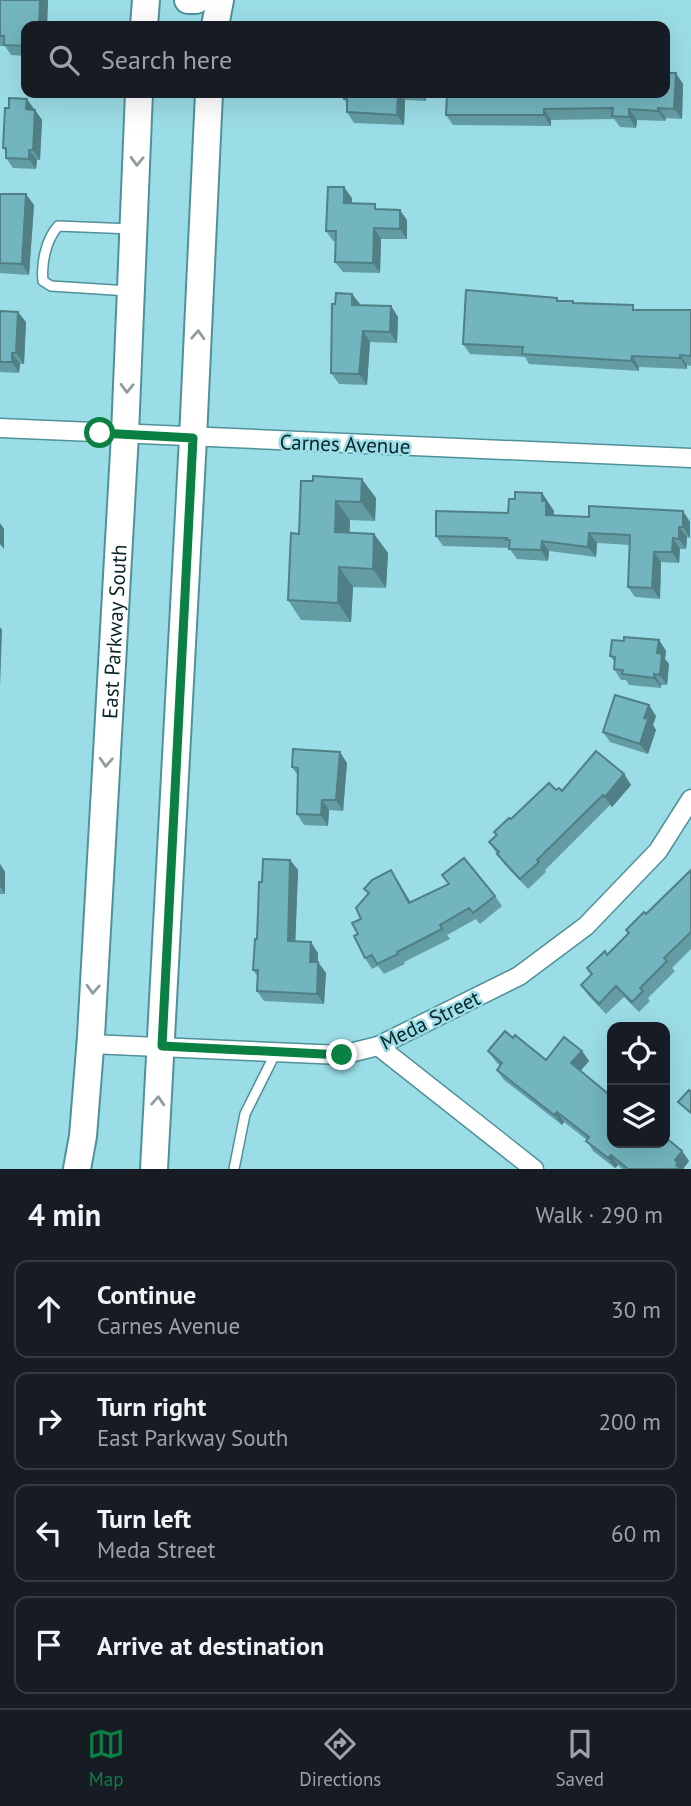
<!DOCTYPE html>
<html lang="en">
<head>
<meta charset="utf-8">
<style>
	:root { --surface:#171b24; --page:#242831; --text:#f1f3f6; --muted:#9ea1a6; --line:#363941; --accent:#0b8043 }
	body { margin:0; font-family:"PT Sans",sans-serif; background:var(--page); color:var(--text) }
	.controls { position:absolute; right:21px; bottom:21px; display:grid; overflow:hidden; border-radius:14px; box-shadow:0 7px 28px #0002 }
	.controls button { width:63px; height:63px; display:grid; place-items:center; padding:0; border:0; border-bottom:2px solid var(--line); background:var(--surface); color:var(--text); font:35px sans-serif }
	.stop { position:absolute; width:21px; height:21px; margin:-16px; border:5px solid #0b8043; border-radius:50%; background:#fff }
	.stop.end { background:#0b8043; border-color:#fff; box-shadow:0 2px 7px #0008 }
	.list { margin:0; padding:0; list-style:none }
	h2 { display:flex; justify-content:space-between; align-items:center; height:91px; margin:0; padding:0 28px; font-size:30px }
	h2 small { font-size:23px; font-weight:400; color:var(--muted) }
	.list li { display:grid; grid-template-columns:46px 1fr auto; gap:21px; align-items:center; box-sizing:border-box; height:98px; margin:0 14px 14px; padding:0 14px; border:2px solid var(--line); border-radius:14px }
	.list b { display:block; font-size:26px; white-space:nowrap }
	.list p { margin:0; font-size:23px; white-space:nowrap; color:var(--muted) }
	.list em { font-size:23px; font-style:normal; color:var(--muted) }
	.icon { flex:none; width:38px; height:38px; fill:none; stroke:currentColor; stroke-width:2; stroke-linecap:round; stroke-linejoin:round }
	.map { position:relative; flex:none; width:691px; height:1169px; overflow:hidden }
	.search { position:absolute; background:var(--surface); box-shadow:0 7px 28px #0002; left:21px; right:21px; top:21px; height:77px; display:flex; align-items:center; gap:18px; box-sizing:border-box; padding:0 24px; border-radius:14px; color:var(--muted); font-size:26px }
	.sheet { height:539px; background:var(--surface) }
	nav { display:flex; justify-content:space-around; align-items:center; box-sizing:border-box; height:98px; border-top:2px solid var(--line); background:var(--surface); font-size:19px; color:var(--muted) }
	nav a { display:grid; justify-items:center; gap:4px }
	nav .on { color:var(--accent) }
	.map>svg:first-child { display:block }
	.lines { fill:none; stroke-linecap:round; stroke-linejoin:round }
	.service-casing { stroke:#509199; stroke-width:12 }
	.minor-casing { stroke:#509199; stroke-width:21 }
	.primary-casing { stroke:#509199; stroke-width:30 }
	.service { stroke:#fff; stroke-width:9 }
	.minor { stroke:#fff; stroke-width:18 }
	.primary { stroke:#fff; stroke-width:26 }
	.wall { fill:#639ca3 }
	.shaded-wall { fill:#507f85 }
	.building { fill:#73b5be; stroke:#507f85; stroke-width:2 }
	.oneway { stroke:#909d9f }
	.route { stroke:#0b8043; stroke-width:9 }
	.labels { text-anchor:middle; dominant-baseline:central; stroke-width:5; stroke-linejoin:round; paint-order:stroke }
	.street-label { font-size:21px; fill:#092529; stroke:#9bdde6 }
</style>
</head>
<body>
<div class="map">
<svg width="691" height="1169" viewBox="0 0 691 1169">
	<rect width="100%" height="100%" fill="#9bdde6"/>
	<g class="lines">
		<g class="service-casing">
			<path id="service" d="M129 291 51 286 43 281C41 263 46 240 58 226L132 229
				M234 1169 245 1114 276 1052"/>
		</g>
		<g class="minor-casing">
			<path id="minor" d="M0 428 691 458
				M90 1044 342 1055 378 1046 519 976 586 926 658 851 691 799
				M378 1046 534 1169"/>
		</g>
		<g class="primary-casing">
			<g id="primary">
				<path d="M188 0H196"/>
				<path d="M144 26 146 0"/>
				<path d="M215 26 220 0"/>
				<path id="s1" d="M77 1169 83 1136 91 1036 125 434 139 93"/>
				<path d="M154 1169 193 438 209 93"/>
			</g>
		</g>
		<use href="#service" class="service"/>
		<use href="#minor" class="minor"/>
		<use href="#primary" class="primary"/>
	</g>
	<path class="wall" d="M0 0H48L47 26H26V56L11 55 5 46H0Z
		M683 84 682 119 666 118 665 121 637 120 636 128 620 127 614 119 551 120V126L453 125 446 115Z
		M344 93H426V101L405 100 404 125 354 123 347 112V104L344 99Z
		M34 109 42 120 40 160H37L36 169 13 168 6 158V152L3 148Z
		M0 194 34 205 29 275 0 273Z
		M352 198 351 204 378 209 407 220V239H381L380 273 343 272 335 262 336 241H333L326 231Z
		M352 294 360 305 391 306 398 317 397 343 370 342 367 385 339 384 331 373 335 304Z
		M559 301H573L575 303 637 310H691V366L687 365V369L639 367V371L529 364 525 357 470 354 463 344Z
		M0 303V311L26 322 24 364H20L19 373 0 372Z
		M301 481 376 498 375 521 350 520 349 533 374 534 388 553 386 588 353 587 351 622 301 620 288 600 299 534Z
		M542 493 554 511 553 516 589 517 683 511 690 522V538L687 537 686 549H680L679 563 661 562 660 599 635 597 628 587 630 545 597 543 596 557 549 551 548 561 517 559 509 548 443 546 436 536 508 513 515 499Z
		M659 640 666 651 665 659 669 664 667 685H661V688L629 685 626 680H621L614 669 615 662 610 656 624 641Z
		M656 716 653 725 656 730 648 754 610 742 603 732Z
		M347 763 343 811 329 810 328 826 304 825 297 814 298 776 292 767Z
		M624 774 631 785 612 807 610 805 545 870 546 872 528 889 504 864 489 842 496 835 494 832 511 819 556 790 562 791Z
		M290 860 298 870 295 942 318 953V962L326 973 324 1004 264 1001 257 991V976L253 970 262 882Z
		M0 864 5 872V894H0Z
		M391 870 410 903 448 884 442 875 495 896 502 906 480 924 476 919 447 935 450 939 404 962 405 964 384 974 378 966 372 969 365 958 358 934 368 894 364 889Z
		M691 870V949L672 968 675 971 648 998 650 1001 639 1012 624 997 606 1014 588 995 581 985 592 975 587 968 607 955 629 934 626 930 646 914Z
		M513 1038 546 1060 582 1051 589 1061 580 1071 612 1143 682 1151 689 1161 683 1169H622L618 1165 615 1168 593 1151 587 1140 564 1122 562 1125 504 1080 497 1070 500 1066 496 1062 488 1051Z"/>
	<path class="shaded-wall" d="M40 0H48L47 26H39Z
		M676 73 683 84 682 119 674 109Z
		M398 93H400L405 100 404 125 397 115Z
		M420 93H426V101Z
		M27 99 34 109H26Z
		M658 108 666 118 665 121 658 111Z
		M544 109 551 120V126L544 115Z
		M629 109 637 120 636 128 629 117Z
		M35 110 42 120 40 160 33 150Z
		M29 150 37 160 36 169 29 159Z
		M344 187 352 198 351 214 344 203Z
		M26 194 34 205 29 275 22 264Z
		M400 210 407 220V239L400 229Z
		M374 228 381 239 380 273 373 263Z
		M352 294 360 304 359 315 352 305Z
		M391 306 398 317 397 343 390 332Z
		M18 312 26 322 24 364 16 353Z
		M363 331 370 342 367 385 359 374Z
		M12 353 20 364 19 373 12 362Z
		M680 355 687 365V369L680 358Z
		M632 356 639 367V371L631 361Z
		M362 479 376 498 375 521 361 502Z
		M542 493 554 511 553 526 546 515 542 501Z
		M336 501 350 520 349 552 335 532Z
		M683 511 690 522V538L683 527Z
		M0 523 4 529V549L0 544Z
		M679 527 687 537 686 549 679 539Z
		M589 533 597 543 596 557 588 547Z
		M374 534 388 553 386 588 373 569Z
		M673 538 680 549 679 563 672 552Z
		M542 541 549 551 548 561 541 550Z
		M654 552 661 562 660 599 652 588Z
		M339 567 353 587 351 622 338 603Z
		M0 627 2 630 0 688Z
		M659 640 666 651 665 659 669 664 667 685 660 675 657 653Z
		M654 674 661 685V688L654 678Z
		M649 705 656 716 653 725 656 730 648 754 640 744 644 718Z
		M340 752 347 763 343 811 336 800Z
		M624 774 631 785 612 807 605 797Z
		M322 800 329 810 328 826 321 815Z
		M290 860 298 870 295 952 288 941Z
		M0 864 5 872V894L0 886Z
		M391 870 398 881 417 913 409 903Z
		M311 942 318 953 317 972 310 962Z
		M318 962 326 973 324 1004 317 994Z
		M582 1051 589 1061 578 1074 571 1063Z
		M557 1112 564 1122 562 1125 554 1115Z
		M682 1151 689 1161 683 1169H679L676 1165 675 1160Z
		M611 1155 618 1165 615 1168 608 1158Z"/>
	<path class="building" d="M0 0H40L39 26H26V46L4 45V36H0Z
		M665 73H676L674 109 658 108V111L629 109V117L612 116 613 108 544 109V115H446L447 93H665Z
		M344 93H398L397 115 347 112V99H344Z
		M9 98 27 99 26 109 35 110 33 150H29V159L6 158V148H3L5 108H9Z
		M328 187H344V203L375 204V209L400 210V229L374 228 373 263 335 262 336 231H326Z
		M0 194H26L22 264 0 263Z
		M466 290 557 298V301H573V303L633 305V310H691V356L680 355V358L632 356 631 361 522 354 523 347 463 344Z
		M336 293 352 294V305L391 306 390 332 363 331 359 374 331 373 332 304H335Z
		M0 311 18 312 16 353H12V362H0Z
		M313 476 362 479 361 502 336 501 335 532 374 534 373 569 339 567 338 603 288 600 291 533 299 534 301 481H313Z
		M515 492 542 493V501H546V515L589 517V506L683 511V527H679V539L673 538 672 552H654L652 588 628 587 630 535 589 533 588 547 542 541 541 550 509 549 510 540H506L507 538 436 536V511L508 513 509 499H515Z
		M624 637 659 640 657 653 662 654 660 675 654 674V678L622 674 623 670 614 669 615 657 610 656 612 640 624 641Z
		M615 695 649 705 644 718 648 719 640 744 603 732Z
		M293 749 340 752 336 800H322L321 815 297 814 298 768 292 767Z
		M596 751 624 774 605 797 603 795 537 860 539 862 520 879 497 854 499 852 489 842 497 835 494 832 509 818 511 819 549 783 556 790 559 788 562 791Z
		M464 858 495 896 473 913 469 908 440 925 442 929 397 952 398 954 377 964 372 955 365 958 354 936 358 934 352 923 361 919 356 908 369 893 364 889 372 880 391 870 409 903 449 884 442 875Z
		M263 859 290 860 288 941 311 942 310 962H318L317 994 257 991 258 970H253L255 939H257L259 882H262Z
		M691 870V932L664 958 667 961 640 988 643 991 632 1002 616 986 599 1004 581 985 592 974 587 968 605 951 607 955 629 933 626 930 644 912 646 914Z
		M505 1031 513 1038 515 1035 546 1060 564 1037 582 1051 571 1063 612 1097V1143H665V1137L682 1151 675 1160 678 1163 676 1165 682 1169H628L611 1155 608 1158 586 1141 589 1137 557 1112 554 1115 497 1070 502 1063 488 1051Z
		M689 1090 691 1092V1113L678 1102Z"/>
	<defs><path id="oneway-chevron" d="M-2-3.5L2.5 0L-2 3.5" fill="none" stroke-width="1.6" stroke-linecap="round" stroke-linejoin="round" transform="scale(1.75)"/></defs>
	<g class="oneway">
		<use href="#oneway-chevron" transform="translate(137 161) rotate(92)"/>
		<use href="#oneway-chevron" transform="translate(198 335) rotate(-87)"/>
		<use href="#oneway-chevron" transform="translate(127 388) rotate(92)"/>
		<use href="#oneway-chevron" transform="translate(106 762) rotate(93)"/>
		<use href="#oneway-chevron" transform="translate(93 989) rotate(93)"/>
		<use href="#oneway-chevron" transform="translate(158 1101) rotate(-86)"/>
	</g>
	<g class="lines">
		<path class="route" d="M100 433 193 438 162 1046 342 1055"/>
	</g>
	<g class="labels">
		<g class="street-label">
			<text transform="translate(345 444) rotate(2)">Carnes Avenue</text>
			<text stroke="none"><textPath href="#s1" startOffset="539">East Parkway South</textPath></text>
			<text transform="translate(430 1020) rotate(-26)">Meda Street</text>
		</g>
	</g>
</svg>
<div class="controls">
<button><svg class="icon" aria-label="locate" viewBox="0 0 24 24"><circle cx="12" cy="12" r="6"/><path d="M12 2v4M12 18v4M2 12h4M18 12h4"/></svg></button>
<button><svg class="icon" aria-label="layers" viewBox="0 0 24 24"><path d="M12 4l9 5-9 5-9-5zM3 14l9 5 9-5"/></svg></button>
</div>
<div class="stop" style="left:100px;top:433px"></div>
<div class="stop end" style="left:342px;top:1055px"></div>
<div class="search"><svg class="icon" aria-label="search" viewBox="0 0 24 24"><circle cx="10" cy="10" r="6"/><path d="M15 15l6 6"/></svg>Search here</div>
</div>
<section class="sheet">
<h2>4 min<small>Walk · 290 m</small></h2>
<ul class="list">
<li><svg class="icon" aria-label="ahead" viewBox="0 0 24 24"><path d="M12 20V5M6 11l6-6 6 6"/></svg><div><b>Continue</b><p>Carnes Avenue</p></div><em>30 m</em></li>
<li><svg class="icon" aria-label="right" viewBox="0 0 24 24"><path d="M7 20v-9h11M14 6l5 5-5 5"/></svg><div><b>Turn right</b><p>East Parkway South</p></div><em>200 m</em></li>
<li><svg class="icon" aria-label="left" viewBox="0 0 24 24"><path d="M17 20v-9H6M10 6l-5 5 5 5"/></svg><div><b>Turn left</b><p>Meda Street</p></div><em>60 m</em></li>
<li><svg class="icon" aria-label="arrive" viewBox="0 0 24 24"><path d="M6 21V4h12l-3 4 3 4H6"/></svg><div><b>Arrive at destination</b></div></li>
</ul>
</section>
<nav>
<a class="on"><svg class="icon" aria-label="map" viewBox="0 0 24 24"><path d="M3 6l6-2 6 2 6-2v14l-6 2-6-2-6 2zM9 4v14M15 6v14"/></svg>Map</a>
<a><svg class="icon" aria-label="directions" viewBox="0 0 24 24"><path d="M12 3l9 9-9 9-9-9zM9 14v-3h6M13 9l2 2-2 2"/></svg>Directions</a>
<a><svg class="icon" aria-label="saved" viewBox="0 0 24 24"><path d="M7 4h10v16l-5-4-5 4z"/></svg>Saved</a>
</nav>
</body>
</html>
